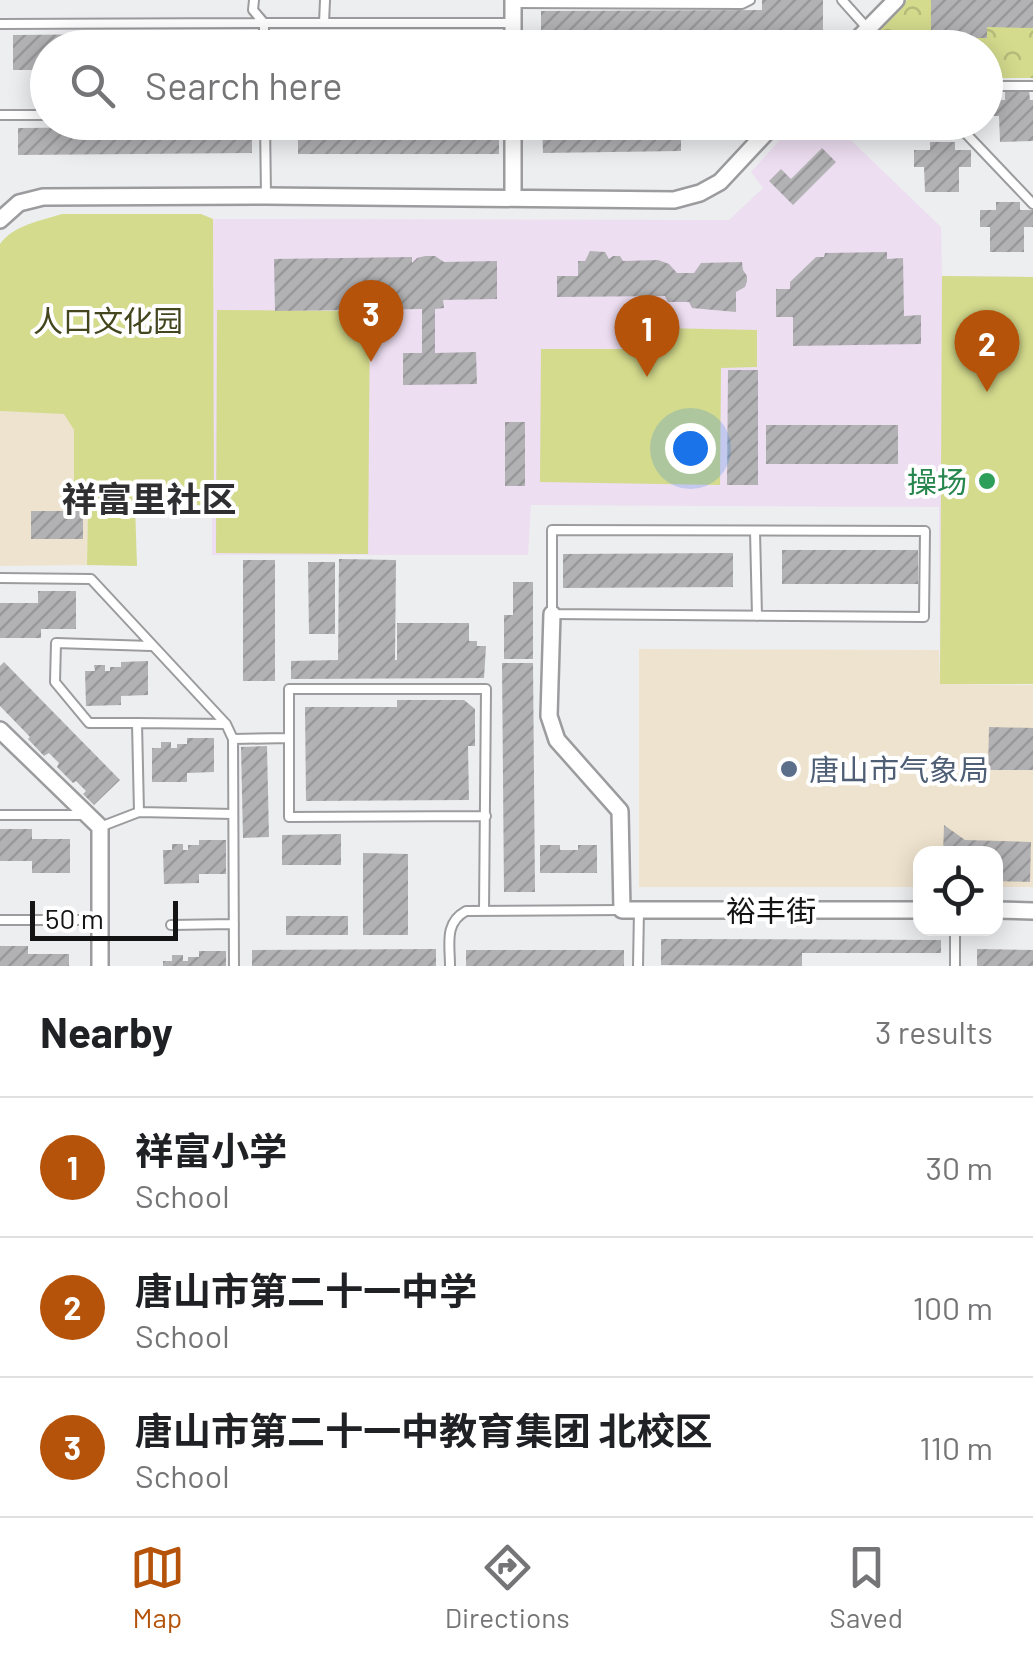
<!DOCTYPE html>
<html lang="en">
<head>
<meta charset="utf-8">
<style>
	:root { --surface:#fff; --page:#f2f2f2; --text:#202124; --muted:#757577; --line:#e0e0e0; --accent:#b45309 }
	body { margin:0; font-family:Barlow,"Noto Sans SC",sans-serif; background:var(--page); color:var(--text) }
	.controls { position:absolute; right:30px; bottom:30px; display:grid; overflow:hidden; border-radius:20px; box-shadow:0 5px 25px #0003 }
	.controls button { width:90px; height:90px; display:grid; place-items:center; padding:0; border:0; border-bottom:2px solid var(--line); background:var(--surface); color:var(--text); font:50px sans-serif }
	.scale { position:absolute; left:30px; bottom:25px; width:148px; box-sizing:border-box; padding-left:10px; border:5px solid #141415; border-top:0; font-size:28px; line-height:35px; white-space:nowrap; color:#141415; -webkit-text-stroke:8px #fff; paint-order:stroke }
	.you { position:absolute; left:690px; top:448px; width:35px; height:35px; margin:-25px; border:8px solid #fff; border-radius:50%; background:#1a73e8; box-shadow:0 0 0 15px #1a73e833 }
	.badge { display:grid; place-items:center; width:65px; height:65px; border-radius:50%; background:var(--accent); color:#fff; font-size:32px; font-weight:700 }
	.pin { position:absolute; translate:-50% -82px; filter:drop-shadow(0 2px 5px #0008) }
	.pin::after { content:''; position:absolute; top:52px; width:35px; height:30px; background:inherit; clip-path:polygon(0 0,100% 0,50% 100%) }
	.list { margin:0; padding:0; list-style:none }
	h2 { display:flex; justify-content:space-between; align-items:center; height:130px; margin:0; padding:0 40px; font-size:42px }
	h2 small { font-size:32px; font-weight:400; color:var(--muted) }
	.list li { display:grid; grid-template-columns:65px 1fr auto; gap:30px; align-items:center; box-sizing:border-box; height:140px; padding:0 40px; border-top:2px solid var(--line) }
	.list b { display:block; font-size:38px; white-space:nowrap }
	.list p { margin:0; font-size:32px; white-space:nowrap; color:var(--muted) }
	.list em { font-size:32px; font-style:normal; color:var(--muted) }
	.icon { flex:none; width:55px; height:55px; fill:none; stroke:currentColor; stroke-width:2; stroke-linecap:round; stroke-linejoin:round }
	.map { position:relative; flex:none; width:1033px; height:966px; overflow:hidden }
	.search { position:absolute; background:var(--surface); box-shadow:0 5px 25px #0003; left:30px; right:30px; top:30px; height:110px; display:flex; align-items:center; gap:25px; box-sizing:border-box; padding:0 35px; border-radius:55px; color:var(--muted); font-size:38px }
	.sheet { height:550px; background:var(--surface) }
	nav { display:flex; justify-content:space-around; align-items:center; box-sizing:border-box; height:140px; border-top:2px solid var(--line); background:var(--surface); font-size:28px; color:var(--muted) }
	nav a { display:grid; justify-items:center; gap:5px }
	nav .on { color:var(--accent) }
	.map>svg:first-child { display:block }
	.commercial { fill:#eee3ce }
	.education { fill:#eddef1 }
	.forest { fill:url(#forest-crowns) }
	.park { fill:#d4db8d }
	.building { fill:url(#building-hatch) }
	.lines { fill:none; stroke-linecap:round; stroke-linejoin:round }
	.lane-casing { stroke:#9c9c9f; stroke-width:12 }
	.street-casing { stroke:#9c9c9f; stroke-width:20 }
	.lane { stroke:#fff; stroke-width:8 }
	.street { stroke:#fff; stroke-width:15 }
	.leisure-dot { fill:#2e9e5b; stroke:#fff; stroke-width:4 }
	.service-dot { fill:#5c6f8a; stroke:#fff; stroke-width:4 }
	.labels { text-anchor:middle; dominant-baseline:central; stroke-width:8; stroke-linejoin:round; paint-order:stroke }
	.park-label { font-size:30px; fill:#44461e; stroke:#fff }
	.leisure-label { font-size:30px; fill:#27864d; stroke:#fff; text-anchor:end }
	.service-label { font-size:30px; fill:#4e5e75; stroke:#fff; text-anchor:start }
	.street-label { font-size:30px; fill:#141415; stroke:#fff }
	.quarter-label { font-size:35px; font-weight:bold; fill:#2f2f31; stroke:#fff }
</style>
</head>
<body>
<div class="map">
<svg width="1033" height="966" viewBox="0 0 1033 966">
	<defs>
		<pattern id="forest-crowns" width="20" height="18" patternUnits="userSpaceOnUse" patternTransform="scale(2.5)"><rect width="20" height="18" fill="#d4db8d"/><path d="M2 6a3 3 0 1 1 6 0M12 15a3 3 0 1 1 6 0" fill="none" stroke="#b5bb79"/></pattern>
		<pattern id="building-hatch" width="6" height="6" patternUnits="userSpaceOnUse" patternTransform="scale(2.5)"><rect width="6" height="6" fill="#b2b2b4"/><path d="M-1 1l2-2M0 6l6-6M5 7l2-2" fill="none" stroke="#98989a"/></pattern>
	</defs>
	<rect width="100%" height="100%" fill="#edeef0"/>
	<path class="commercial" d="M0 411 64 413 74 430V494L88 506 87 565 0 566Z
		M639 649 939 650 940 684 1033 685V887H996V854H920V887H639Z"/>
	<path class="education" d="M795 123H833L941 227 942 276 1033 277V684H940L939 507 531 505 528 555H212L213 219 729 220 763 188 751 172Z"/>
	<path class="forest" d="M907 0H1033V78H986V48L894 47 876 31Z"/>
	<path class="park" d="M62 214H201L213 219 214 505H135L137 566 87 565 88 507 74 494V430L64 414 0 411V244C14 225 40 221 62 214Z
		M942 276 1033 277V684H940Z
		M217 310 370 311 368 554 216 553Z
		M662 328 757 330V367L721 368 720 485 540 482 541 349H661Z"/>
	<path class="building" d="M762 0H823V40H766V48H541V11L762 10Z
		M931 0H1033V28L987 27V38H931Z
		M243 33V48H48V70H13V35Z
		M497 33V48H298V34Z
		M1005 91H1029L1030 100H1033V141L1000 142 999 116H989V100H1005Z
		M298 122H499V154H298Z
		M542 122H733V129H681V151L543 153Z
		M859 122H893V133L859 134Z
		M252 126V153L18 155V128Z
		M930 142H955V150H971V167H959V192H925L924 167H914V150H930Z
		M822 148 836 162 793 205 769 181 781 169 791 179Z
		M996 202H1020V210H1033V227H1024V252H990V227H980V210H996Z
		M590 251 605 252 609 259 613 256H620L623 261 658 260 669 264 677 273H694L701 263 742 262 743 270 747 276V281L745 287 736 292V312L692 308 689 302H668L665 296 557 297V276H578V261H585Z
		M887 252V259L903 258 904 316 921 315V344L793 346V317H776V289H790V282L816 257H824L825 253Z
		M425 256H435L444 262 497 261V299L443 300 444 308 435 309V353L476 352 477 384 403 385V353H422V309L275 311 274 259 412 257V263L417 258Z
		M728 370H758V485H727Z
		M505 422H525V486H505Z
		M766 425H898V464H766Z
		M31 511H83V539H31Z
		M782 550H918V584H782Z
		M733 553V587L563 588V554Z
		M339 559 396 560 395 660H397V623H469V641H477V646H486L484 678 291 679V661L338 660Z
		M243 560H275V681H243Z
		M308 562H335V634H309Z
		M513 582H533V659H504V615H513Z
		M38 591H76V629H41V638H0V603H38Z
		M148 661V695L121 696V705L86 706 85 671H95L94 665H105V671H110V667H121V662Z
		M4 662 120 780 94 805 83 794 86 791 76 781 73 783 57 767 59 763 49 753 44 756 28 739 30 737 0 706V666Z
		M502 663H533L535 892H504Z
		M397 700H464L475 709V746H468L469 800 306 801 305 707H397Z
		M989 727 1033 728V770H988Z
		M187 738H214V772L187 773V782H152V748H161V742H171V748H177V744H187Z
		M267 746 269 837 243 838 241 747Z
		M944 825 965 840 1031 842 1030 882 996 881V854H943Z
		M0 829H32V839H70V873H32V861H0Z
		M341 834V865H282V835Z
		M199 840H226V874H199V883L164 884 163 850H172V844H183V850H188V845H199Z
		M540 845H560V850H578V845H597V873H540Z
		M363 853 408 854V935H363Z
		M286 916H348V935H286Z
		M661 939 941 940V953H802V966L661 965Z
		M0 946H28V954H69V966H0Z
		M436 949V966H252V950Z
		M977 949 1033 950V966H977Z
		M466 950H624V966H466Z
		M199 951H226V966H163V961H172V955H183V961H188V957H199Z"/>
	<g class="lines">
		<g class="lane-casing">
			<path id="lane" d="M254 0 253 10 264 23H513
				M842 0 885 48
				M515 3 742 4 750 0
				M324 23 325 0
				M0 24 264 23V48
				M986 86H1033
				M0 115H48
				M265 122 266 196
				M955 122 1033 204
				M552 530 925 531 924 617 552 614Z
				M755 531 757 616
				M0 578 91 579 226 724 233 739
				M137 723H89L55 682 56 643 151 646
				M139 812 137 723 226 724
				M0 815H86
				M100 827 139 812 233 814
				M484 911 486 689H289V817L486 816
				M0 920H100
				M171 925 234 924
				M955 928V966
				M234 966 233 739 289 738
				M450 966C450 944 444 923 466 911L622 910
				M638 966 639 910"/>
		</g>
		<g class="street-casing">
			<path id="street" d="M513 0V48
				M849 48 896 0
				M513 122V198
				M0 220 19 203 43 197 266 196 674 200 700 193 720 182 776 122
				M552 614 549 716 557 740 620 811 622 910H920
				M0 730 100 827V966
				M996 910 1033 911"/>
		</g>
		<use href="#lane" class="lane"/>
		<use href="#street" class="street"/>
	</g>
	<circle class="leisure-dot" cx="987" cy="481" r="10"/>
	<circle class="service-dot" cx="789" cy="769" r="10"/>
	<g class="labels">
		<g class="park-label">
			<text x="108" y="320">人口文化园</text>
		</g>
		<g class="leisure-label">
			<text x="967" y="481">操场</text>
		</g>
		<g class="service-label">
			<text x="809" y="769">唐山市气象局</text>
		</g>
		<g class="street-label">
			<text x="771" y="910">裕丰街</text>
		</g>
		<g class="quarter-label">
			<text x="149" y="498">祥富里社区</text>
		</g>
	</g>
</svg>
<div class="controls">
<button><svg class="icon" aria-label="locate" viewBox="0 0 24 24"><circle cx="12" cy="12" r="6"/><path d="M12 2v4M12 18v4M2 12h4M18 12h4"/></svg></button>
</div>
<div class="scale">50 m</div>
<div class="you"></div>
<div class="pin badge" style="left:647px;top:377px">1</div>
<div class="pin badge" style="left:987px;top:392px">2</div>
<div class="pin badge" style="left:371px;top:362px">3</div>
<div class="search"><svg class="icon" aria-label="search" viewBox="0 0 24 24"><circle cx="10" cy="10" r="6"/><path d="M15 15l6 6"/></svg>Search here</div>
</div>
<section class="sheet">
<h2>Nearby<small>3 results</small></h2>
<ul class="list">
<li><span class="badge">1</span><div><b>祥富小学</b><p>School</p></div><em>30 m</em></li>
<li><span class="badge">2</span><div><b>唐山市第二十一中学</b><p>School</p></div><em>100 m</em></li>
<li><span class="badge">3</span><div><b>唐山市第二十一中教育集团 北校区</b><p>School</p></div><em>110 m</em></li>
</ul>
</section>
<nav>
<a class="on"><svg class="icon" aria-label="map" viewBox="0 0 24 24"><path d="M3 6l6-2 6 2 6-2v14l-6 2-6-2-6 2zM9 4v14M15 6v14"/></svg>Map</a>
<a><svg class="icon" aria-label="directions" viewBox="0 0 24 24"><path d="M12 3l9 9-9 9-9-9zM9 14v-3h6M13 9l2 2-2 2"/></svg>Directions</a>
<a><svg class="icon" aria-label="saved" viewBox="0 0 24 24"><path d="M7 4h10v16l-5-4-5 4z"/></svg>Saved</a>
</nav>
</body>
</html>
